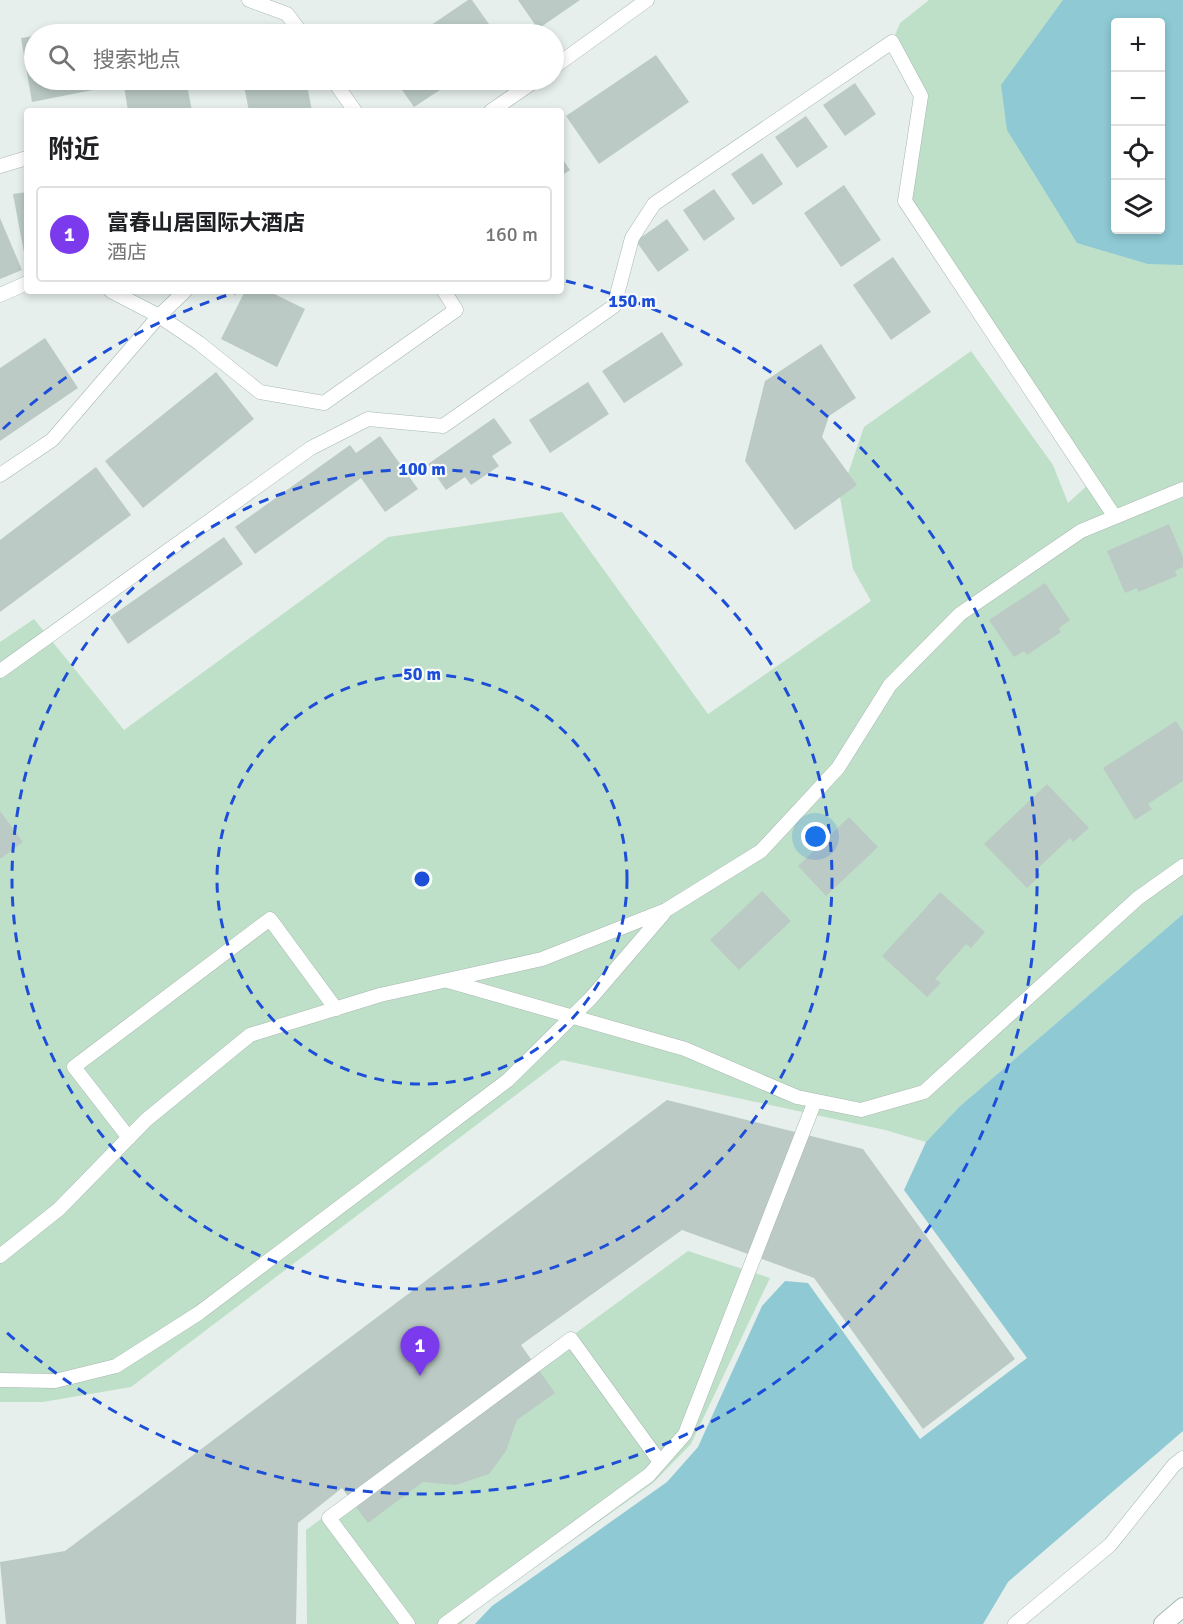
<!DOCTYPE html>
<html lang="zh">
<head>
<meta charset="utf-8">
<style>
	:root { --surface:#fff; --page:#f2f2f2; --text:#202124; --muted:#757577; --line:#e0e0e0; --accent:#7c3aed }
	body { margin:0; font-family:Signika,"Noto Sans SC",sans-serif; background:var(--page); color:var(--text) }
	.controls { position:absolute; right:18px; top:18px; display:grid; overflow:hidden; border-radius:6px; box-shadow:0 3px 9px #0003 }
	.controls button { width:54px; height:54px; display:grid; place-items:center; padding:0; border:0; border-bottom:2px solid var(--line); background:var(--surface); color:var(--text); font:30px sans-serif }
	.you { position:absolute; left:816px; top:837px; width:21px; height:21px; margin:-15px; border:4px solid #fff; border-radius:50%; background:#1a73e8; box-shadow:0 0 0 9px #1a73e833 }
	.badge { display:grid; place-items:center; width:39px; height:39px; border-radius:50%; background:var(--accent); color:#fff; font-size:20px; font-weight:700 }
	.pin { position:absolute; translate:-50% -50px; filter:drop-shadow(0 2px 3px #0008) }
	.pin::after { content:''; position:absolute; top:32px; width:21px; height:18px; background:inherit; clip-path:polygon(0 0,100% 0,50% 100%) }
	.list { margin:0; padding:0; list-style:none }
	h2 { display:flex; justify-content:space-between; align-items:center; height:78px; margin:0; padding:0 24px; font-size:26px }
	h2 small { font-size:20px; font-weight:400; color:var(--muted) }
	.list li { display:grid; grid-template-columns:39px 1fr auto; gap:18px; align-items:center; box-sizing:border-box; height:96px; margin:0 12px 12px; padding:0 12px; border:2px solid var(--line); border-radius:6px }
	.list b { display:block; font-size:22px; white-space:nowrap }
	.list p { margin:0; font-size:20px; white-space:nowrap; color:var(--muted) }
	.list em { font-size:20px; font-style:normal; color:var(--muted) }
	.icon { flex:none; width:33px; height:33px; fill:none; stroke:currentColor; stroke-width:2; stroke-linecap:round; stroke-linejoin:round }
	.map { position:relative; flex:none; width:1183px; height:1624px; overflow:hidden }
	.search { position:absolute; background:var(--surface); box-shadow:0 3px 9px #0003; left:24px; top:24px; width:540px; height:66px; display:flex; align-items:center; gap:15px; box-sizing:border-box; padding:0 21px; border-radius:33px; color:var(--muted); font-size:22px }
	.panel { position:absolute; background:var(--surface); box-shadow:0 3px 9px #0003; left:24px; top:108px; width:540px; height:186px; border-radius:6px }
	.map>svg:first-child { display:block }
	.green { fill:#bfe0c8; fill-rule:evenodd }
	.water { fill:#8ec9d4; fill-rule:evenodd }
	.building { fill:#bbcac4 }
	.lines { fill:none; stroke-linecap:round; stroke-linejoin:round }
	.service-casing { stroke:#a8b8b2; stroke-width:15 }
	.tertiary-casing { stroke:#a8b8b2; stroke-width:20 }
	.service { stroke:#fff; stroke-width:14 }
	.tertiary { stroke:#fff; stroke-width:18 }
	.ring { fill:none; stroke:#1d4ed8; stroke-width:3; stroke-dasharray:10 8 }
	.centre { fill:#1d4ed8; stroke:#f7fbf9; stroke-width:3 }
	.ring-label { font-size:18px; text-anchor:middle; font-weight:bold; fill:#1d4ed8; stroke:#f7fbf9; stroke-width:4.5; stroke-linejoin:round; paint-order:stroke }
</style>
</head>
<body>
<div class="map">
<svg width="1183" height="1624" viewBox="0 0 1183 1624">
	<rect width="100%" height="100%" fill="#e6efeb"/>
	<path class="green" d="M929 0H1183V914L959 1107 926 1142 885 1130 562 1060 131 1387 43 1402H0V642L34 619 124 730 388 537 562 512 708 714 871 601 853 569 840 497 864 427 971 351 1053 465 1068 503 1091 482 905 201 921 96 892 42 900 23ZM1116 22H1160V230H1116Z
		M688 1251 770 1278 691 1444 653 1483 475 1610 461 1624H307L306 1530Z"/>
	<path class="water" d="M1063 0H1183V265L1148 264 1077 243 1007 130 1001 85ZM1116 22H1160V230H1116Z
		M1183 914V1431L1008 1582 983 1624H475L492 1606 667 1482 698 1447 762 1306 785 1281 808 1283 920 1439 1027 1358 904 1190 926 1142 959 1107Z"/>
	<path class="building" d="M468 0H472L496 34H418Z
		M518 0H580L538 29Z
		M82 27 83 34H48V33Z
		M34 36V80H91L93 90 32 102 21 38Z
		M656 55 689 102 599 164 566 116Z
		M123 80H186L192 111H128Z
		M278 80H306L312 111H249L244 86Z
		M395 80H455L414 107Z
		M855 83 876 114 845 136 823 105Z
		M806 116 828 147 797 168 775 137Z
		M762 153 783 184 753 205 731 174Z
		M561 157 570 170 561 176Z
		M844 185 881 240 841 267 804 213Z
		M714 189 735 219 704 241 683 210Z
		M27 192V257L25 258 13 194Z
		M0 218 22 270 0 279Z
		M667 219 689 250 658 272 636 241Z
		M893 257 931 312 891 340 853 285Z
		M245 291H268L305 309 277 367 221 339Z
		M662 332 683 365 624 403 602 371Z
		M45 338 78 388 0 441V368Z
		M821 344 856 398 829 416 822 437 857 485 795 530 745 461 765 381Z
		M216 372 254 419 143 508 105 461Z
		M588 382 609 414 550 453 529 420Z
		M494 418 512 443 492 456 499 466 471 485 465 477 446 490 428 464Z
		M380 436 418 489 385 512 361 478 255 554 235 527 350 445 356 453Z
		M96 467 131 515 0 612V540Z
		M1169 524 1183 557V567L1175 571 1177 576 1138 592 1137 588 1125 593 1107 551Z
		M224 537 243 564 128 644 110 617Z
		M1045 583 1070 620 1059 628 1061 632 1027 655 1024 651 1014 657 989 620Z
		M1176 721 1183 732V781L1148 804 1152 809 1135 820 1103 768Z
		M1047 784 1089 828 1073 842 1070 838 1036 870 1041 875 1027 888 984 844Z
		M0 811 23 842 0 859Z
		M849 817 878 847 826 896 798 866Z
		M762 891 791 921 739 970 710 940Z
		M940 892 985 932 971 948 966 944 935 979 941 983 927 997 882 956Z
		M667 1100 863 1149 1015 1359 923 1429 814 1278 682 1230 521 1345 555 1393 517 1420 506 1451 489 1474 456 1485 423 1482 368 1523 342 1488 298 1523 296 1624H6L0 1562 65 1551Z"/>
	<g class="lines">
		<g class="service-casing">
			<path id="service" d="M249 0 287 14 302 34
				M554 67 647 0
				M333 80 355 111
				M491 111 536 80
				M0 166 27 158
				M111 291 159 316 185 291
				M0 295 27 283
				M0 475 52 440 159 316 199 343 260 392 324 403 456 310 444 291
				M0 671 311 448 368 419 443 426 614 306 632 238 654 204 892 42 921 96 905 201 1115 517
				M448 981 685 1049 797 1097 861 1110 924 1092 1138 898 1183 866
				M129 1138 74 1067 270 919 336 1009
				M0 1256 59 1209 146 1120 250 1035 380 995 542 959 666 910 761 851 838 768 890 685 960 614 1081 531 1183 489
				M0 1380 55 1381 116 1366 199 1313 508 1080 591 998 664 913
				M408 1624 329 1518 571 1339 660 1462
				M445 1624 649 1475 685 1434 815 1101
				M1015 1624 1110 1545 1174 1465 1183 1458"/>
		</g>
		<g class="tertiary-casing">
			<path id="tertiary" d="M1163 1624 1183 1607"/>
		</g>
		<use href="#service" class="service"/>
		<use href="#tertiary" class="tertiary"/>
	</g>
	<g class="ring">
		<circle cx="422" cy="879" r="205"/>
		<circle cx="422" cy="879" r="410"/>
		<path d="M3 429A615 615 0 0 1 237 292M566 281A615 615 0 1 1 3 1329"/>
	</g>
	<circle cx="422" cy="879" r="9" class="centre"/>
	<g class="ring-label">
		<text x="632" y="307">150 m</text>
		<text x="422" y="475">100 m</text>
		<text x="422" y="680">50 m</text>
	</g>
</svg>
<div class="controls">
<button>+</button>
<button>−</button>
<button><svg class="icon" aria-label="locate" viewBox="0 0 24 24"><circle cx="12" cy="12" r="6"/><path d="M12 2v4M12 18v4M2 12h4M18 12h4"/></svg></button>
<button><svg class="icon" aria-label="layers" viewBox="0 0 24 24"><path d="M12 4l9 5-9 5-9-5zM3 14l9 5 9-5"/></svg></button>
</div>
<div class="you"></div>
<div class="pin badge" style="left:420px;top:1376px">1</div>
<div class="search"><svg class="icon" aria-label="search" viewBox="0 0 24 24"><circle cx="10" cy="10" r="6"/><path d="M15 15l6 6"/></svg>搜索地点</div>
<section class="panel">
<h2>附近<small></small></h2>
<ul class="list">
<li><span class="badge">1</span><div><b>富春山居国际大酒店</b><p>酒店</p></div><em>160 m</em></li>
</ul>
</section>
</div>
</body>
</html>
